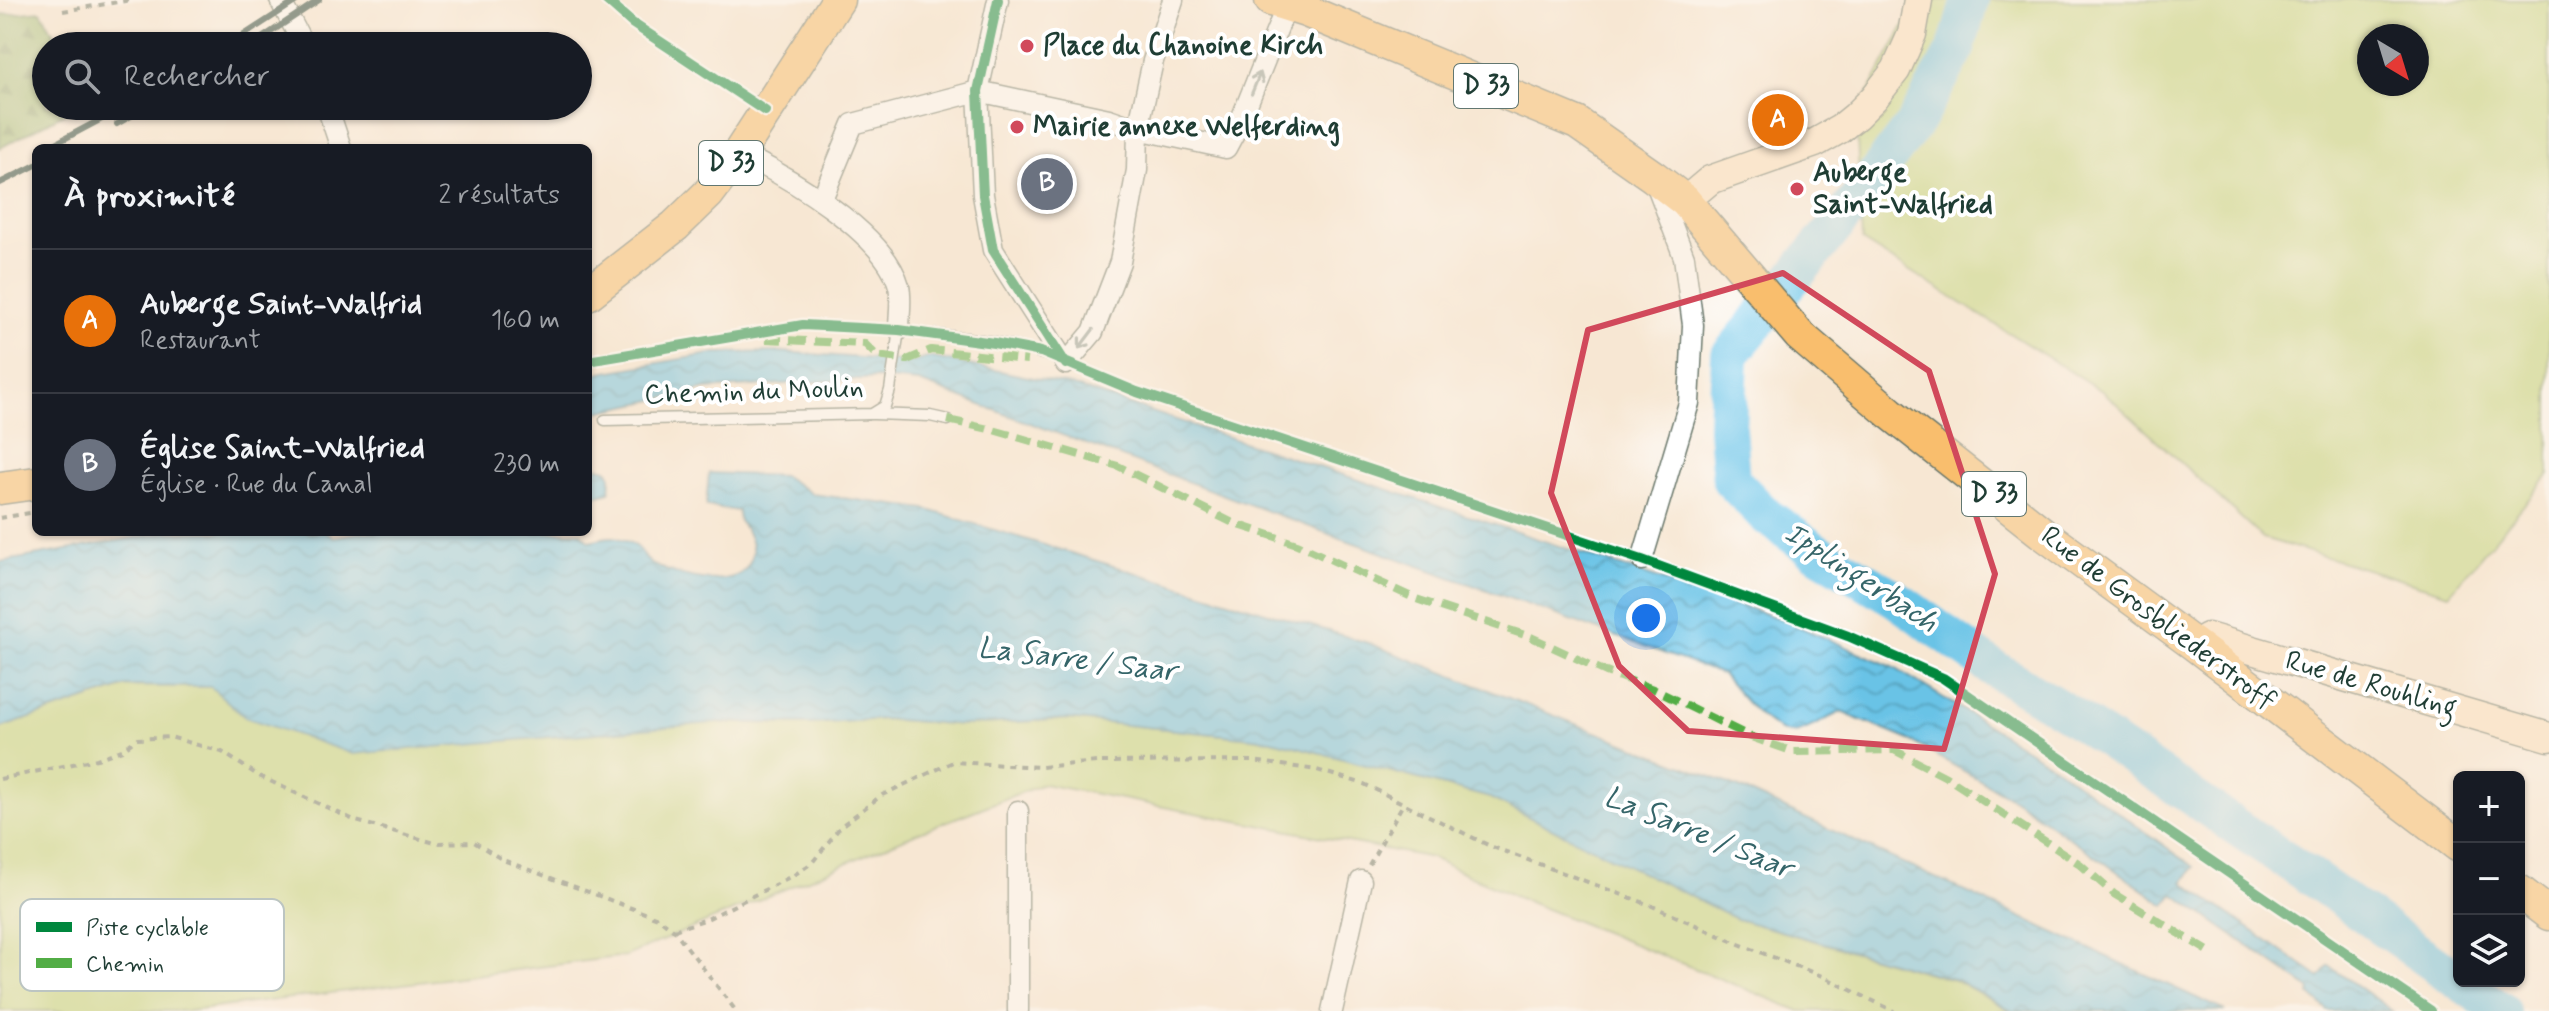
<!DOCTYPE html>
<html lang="fr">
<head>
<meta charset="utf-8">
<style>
	:root { --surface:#171b24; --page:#242831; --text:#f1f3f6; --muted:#9ea1a6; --line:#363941; --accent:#d1495b }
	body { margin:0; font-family:Mynerve,sans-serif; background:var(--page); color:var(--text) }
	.controls { position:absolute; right:24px; bottom:24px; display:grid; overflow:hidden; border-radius:12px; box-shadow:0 2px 6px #0004 }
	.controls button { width:72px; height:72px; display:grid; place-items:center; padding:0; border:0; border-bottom:2px solid var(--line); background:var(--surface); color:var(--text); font:40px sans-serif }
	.compass { position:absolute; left:2357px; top:24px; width:72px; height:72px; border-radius:50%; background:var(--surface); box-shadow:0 2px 6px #0004; rotate:142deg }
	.you { position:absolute; left:1646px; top:618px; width:28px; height:28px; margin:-20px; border:6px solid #fff; border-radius:50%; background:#1a73e8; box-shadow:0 0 0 12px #1a73e833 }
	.badge { display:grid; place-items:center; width:52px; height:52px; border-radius:50%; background:var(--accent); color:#fff; font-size:26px; font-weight:700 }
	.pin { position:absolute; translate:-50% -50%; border:4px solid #fff; box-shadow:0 2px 8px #0006 }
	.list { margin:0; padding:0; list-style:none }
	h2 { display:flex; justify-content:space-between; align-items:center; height:104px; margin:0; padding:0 32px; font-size:34px }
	h2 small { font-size:26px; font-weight:400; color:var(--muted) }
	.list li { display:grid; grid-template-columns:52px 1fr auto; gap:24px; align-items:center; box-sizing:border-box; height:144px; padding:0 32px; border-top:2px solid var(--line) }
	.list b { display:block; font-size:30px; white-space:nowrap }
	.list p { margin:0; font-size:26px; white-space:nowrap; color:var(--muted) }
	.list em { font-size:26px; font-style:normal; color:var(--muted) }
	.icon { flex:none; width:44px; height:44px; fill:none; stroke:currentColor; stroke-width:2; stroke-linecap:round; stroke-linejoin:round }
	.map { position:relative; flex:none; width:2549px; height:1011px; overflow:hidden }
	.search { position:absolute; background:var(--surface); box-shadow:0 2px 6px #0004; left:32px; top:32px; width:560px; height:88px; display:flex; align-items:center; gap:20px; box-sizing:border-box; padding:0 28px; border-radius:44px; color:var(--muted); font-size:30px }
	.panel { position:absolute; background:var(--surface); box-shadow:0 2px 6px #0004; left:32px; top:144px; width:560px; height:392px; border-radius:12px }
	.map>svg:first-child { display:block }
	.grass { fill:#bdd77c; stroke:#6e8a58; stroke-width:2; fill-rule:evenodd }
	.forest { fill:url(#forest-firs); stroke:#5a7a50; stroke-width:2 }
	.water { fill:url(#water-waves); stroke:#44808d; stroke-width:2 }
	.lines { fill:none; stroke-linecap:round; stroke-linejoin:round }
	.river { stroke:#69c3e6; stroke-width:38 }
	.lane-casing { stroke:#6b786c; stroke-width:13 }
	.street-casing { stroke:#6b786c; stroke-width:23 }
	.secondary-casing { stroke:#6b786c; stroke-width:31 }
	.primary-casing { stroke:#6b786c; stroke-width:35 }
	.path { stroke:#6b786c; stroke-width:4; stroke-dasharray:6 6; stroke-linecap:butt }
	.lane { stroke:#fff; stroke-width:10 }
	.street { stroke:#fff; stroke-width:20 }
	.secondary { stroke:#fde5c5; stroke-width:28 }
	.primary { stroke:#f9be6d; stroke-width:32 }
	.rail { stroke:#1f3d34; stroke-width:6 }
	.quiet { stroke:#52ad45; stroke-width:8; stroke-dasharray:16 8; stroke-linecap:butt }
	.cycleway-casing { stroke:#fff; stroke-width:15 }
	.cycleway { stroke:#00873e; stroke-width:10 }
	.oneway { stroke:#8f9e9a }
	.marked { fill:none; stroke:#d1495b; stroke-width:6; stroke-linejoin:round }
	.poi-dot { fill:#d1495b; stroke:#fff; stroke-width:3 }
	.labels { text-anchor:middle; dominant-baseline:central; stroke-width:8; stroke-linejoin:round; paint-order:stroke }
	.shield { fill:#fff; stroke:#627771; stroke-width:2 }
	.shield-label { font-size:26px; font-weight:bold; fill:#1f3d34 }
	.poi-label { font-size:28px; font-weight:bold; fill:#1f3d34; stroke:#fff; text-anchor:start }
	.street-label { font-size:28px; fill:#1f3d34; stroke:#fff }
	.water-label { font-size:30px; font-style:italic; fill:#356569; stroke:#fff }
	.key { fill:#fff; stroke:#bcc5c2; stroke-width:2 }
	.key-label { font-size:22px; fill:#1f3d34 }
</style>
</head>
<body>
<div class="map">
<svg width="2549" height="1011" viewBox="0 0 2549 1011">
	<defs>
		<pattern id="forest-firs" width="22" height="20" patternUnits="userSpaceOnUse" patternTransform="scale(2)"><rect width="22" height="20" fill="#96b86c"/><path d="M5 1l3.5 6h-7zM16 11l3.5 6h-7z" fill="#7a975a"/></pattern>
		<pattern id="water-waves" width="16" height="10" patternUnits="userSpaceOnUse" patternTransform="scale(2)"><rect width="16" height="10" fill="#69c3e6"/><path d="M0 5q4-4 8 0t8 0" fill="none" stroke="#56a0bb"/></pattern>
	</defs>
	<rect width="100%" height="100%" fill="#fff"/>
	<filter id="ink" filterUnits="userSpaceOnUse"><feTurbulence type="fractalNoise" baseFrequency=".0125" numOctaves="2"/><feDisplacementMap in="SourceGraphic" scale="16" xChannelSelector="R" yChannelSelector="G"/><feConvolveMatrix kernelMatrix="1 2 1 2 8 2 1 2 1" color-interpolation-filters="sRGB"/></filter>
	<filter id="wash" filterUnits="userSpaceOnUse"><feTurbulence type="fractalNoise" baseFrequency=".006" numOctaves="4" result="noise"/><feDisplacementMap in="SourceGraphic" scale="32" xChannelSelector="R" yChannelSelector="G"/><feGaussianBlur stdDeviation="1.8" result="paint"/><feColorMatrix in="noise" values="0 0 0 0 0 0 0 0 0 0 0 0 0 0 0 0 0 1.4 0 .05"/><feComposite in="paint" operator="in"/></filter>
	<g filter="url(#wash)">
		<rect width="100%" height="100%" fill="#f7e7d3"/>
		<path class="grass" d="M1918 0H2549V475L2449 594 2263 538 2105 393 1862 241 1856 116ZM2369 36H2417V84H2369Z
			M127 686 212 687 245 717 810 724 884 719 964 725 1068 719 1272 740 1490 798 1737 919 1957 981 2012 1011H1800L1514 896 1432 858 1043 784 917 833 626 956 189 1011H0V728Z"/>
		<path class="forest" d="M41 11 61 46H46V106H78L0 148V15Z"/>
		<path class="water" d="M785 352 913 362 930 357 1073 386 1781 619 1893 667 2049 763 2194 867 2183 882 2320 978 2329 966 2392 1011H2328L2310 995 2311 990 2174 894 2165 905 2017 801 1907 739 1841 712C1829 717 1806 731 1794 733 1770 735 1737 691 1722 674L1321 531 919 382 877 378 706 389 588 414V375L716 353Z
			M588 457 592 466 607 469 611 476 610 492 588 498Z
			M709 473 784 476 812 494 925 509 1368 643 1737 787 2225 1011H2012L1957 980 1737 919 1490 798 1272 740 1068 719 964 725 884 719 810 724 725 722 353 754 245 717 211 687 126 686 0 728V562L166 532H324L333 537 363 532H580L589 541C596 540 607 536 614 537 620 538 632 543 637 547 644 552 645 561 653 565 678 576 745 596 752 555 754 542 747 530 739 521L738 511 706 506Z"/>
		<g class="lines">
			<path class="river" d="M1970 0 1956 49 1916 121 1854 204 1730 355 1727 429 1731 480 1766 516 1814 550 1896 599 1993 668 2069 714 2321 884 2459 981
				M2459 981 2502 1011"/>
		</g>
	</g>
	<g filter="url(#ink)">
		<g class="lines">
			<g class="lane-casing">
				<path id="lane" d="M874 414 930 416 948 420
					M605 420 872 414 885 406 890 390 899 330C952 337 1011 339 1061 361"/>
			</g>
			<g class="street-casing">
				<path id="street" d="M280 0 304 46
					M998 0 978 91 983 195 993 250 1066 364 1093 332 1120 262 1137 170 1138 129 1153 61 1173 0
					M327 106 341 148
					M739 153C787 176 884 232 899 286 902 300 899 315 899 330
					M822 199 853 124 978 91 1109 119 1138 129 1226 148 1240 122 1287 5
					M1642 560 1689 403 1693 325 1684 257 1655 181
					M1018 1011V811
					M1332 1011 1361 881"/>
			</g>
			<g class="secondary-casing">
				<path id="secondary" d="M1685 201 1710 180 1815 143 1840 129 1856 116 1874 98 1896 70 1912 34 1918 0
					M2195 645 2208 637 2549 737"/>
			</g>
			<g class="primary-casing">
				<path id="primary" d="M1271 0 1306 11 1577 123 1654 177 1685 201 1799 335 1890 413 2041 532 2195 645 2459 846
					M588 294 675 226 708 194 739 153 838 0
					M0 488 36 483
					M2519 891 2549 914"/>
			</g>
			<path class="path" d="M63 11 131 0
				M0 518 36 512
				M0 779 97 759 122 750 137 739 170 737 222 752 259 776 356 821 435 843 474 842 503 860 658 918 674 930 736 1011
				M1369 865 1403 804
				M674 930 707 919 794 875 812 863 841 826 882 795 953 762 1041 767 1097 762 1253 761 1317 770 1364 784 1490 846 1650 905 1739 944 1822 976 1894 1011"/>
			<use href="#lane" class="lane"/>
			<use href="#street" class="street"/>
			<use href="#secondary" class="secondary"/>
			<use href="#primary" class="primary"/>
			<path class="rail" d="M227 46 298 0
				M250 46 319 0
				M117 124 149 106
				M47 148 126 106
				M0 183 36 165"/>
			<path class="quiet" d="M766 339 865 344 877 356 907 360 931 350 1027 360
				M948 420 993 430 1118 466 1233 523 1297 544 1416 599 1531 637 1606 672 1653 689 1751 737 1794 752 1894 750 1946 777 2080 864 2114 894 2208 951"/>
			<g class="cycleway-casing">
				<path id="cycleway" d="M606 0 632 23 765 111
					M998 0 978 91 983 195 993 250 1066 364
					M588 361 803 325 899 330 994 343 1041 352 1137 392 1642 560 1848 636 1943 678 2431 1011"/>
			</g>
			<use href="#cycleway" class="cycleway"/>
		</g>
		<defs><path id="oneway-shaft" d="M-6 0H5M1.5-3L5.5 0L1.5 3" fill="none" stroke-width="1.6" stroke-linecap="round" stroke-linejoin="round" transform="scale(2)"/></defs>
		<g class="oneway">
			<use href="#oneway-shaft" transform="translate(1256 83) rotate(-68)"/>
			<use href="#oneway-shaft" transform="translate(1086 339) rotate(127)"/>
		</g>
	</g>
	<path d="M0 0H2549V1011H0ZM1783 273 1929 371 1995 574 1944 749 1688 731 1619 666 1551 493 1588 330Z" fill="#f7e7d3" fill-opacity=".55" fill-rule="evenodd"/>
	<path class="marked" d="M1783 273 1929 371 1995 574 1944 749 1688 731 1619 666 1551 493 1588 330Z"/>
	<g class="poi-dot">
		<circle cx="1027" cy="46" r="8"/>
		<circle cx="1017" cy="127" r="8"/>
		<circle cx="1797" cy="189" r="8"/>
	</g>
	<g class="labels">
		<g class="shield">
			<rect x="1454" y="64" width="64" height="44" rx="6"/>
			<rect x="699" y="141" width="64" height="44" rx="6"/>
			<rect x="1962" y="472" width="64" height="44" rx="6"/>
		</g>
		<g class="shield-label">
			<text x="1486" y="86">D 33</text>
			<text x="731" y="163">D 33</text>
			<text x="1994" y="494">D 33</text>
		</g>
		<g class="poi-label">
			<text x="1043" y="46">Place du Chanoine Kirch</text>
			<text x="1033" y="127">Mairie annexe Welferding</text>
			<text x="1813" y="173">Auberge<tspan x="1813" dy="32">Saint-Walfried</tspan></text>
		</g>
		<g class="street-label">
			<text transform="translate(754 392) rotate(-2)">Chemin du Moulin</text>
			<text transform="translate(2158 619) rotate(37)">Rue de Grosbliederstroff</text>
			<text transform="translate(2371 685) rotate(16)">Rue de Rouhling</text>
		</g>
		<g class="water-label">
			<text transform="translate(1861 578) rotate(33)">Ipplingerbach</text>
			<text transform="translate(1077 660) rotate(7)">La Sarre / Saar</text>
			<text transform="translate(1698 833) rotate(22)">La Sarre / Saar</text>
		</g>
	</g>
	<rect x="20" y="899" width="264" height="92" rx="12" class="key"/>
	<rect x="36" y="922" width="36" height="10" fill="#00873e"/>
	<rect x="36" y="958" width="36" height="10" fill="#52ad45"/>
	<g class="key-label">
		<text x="86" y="935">Piste cyclable</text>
		<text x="86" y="971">Chemin</text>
	</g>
</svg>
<div class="controls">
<button>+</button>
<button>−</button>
<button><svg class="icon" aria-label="layers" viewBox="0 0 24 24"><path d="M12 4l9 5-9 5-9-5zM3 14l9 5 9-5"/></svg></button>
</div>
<svg class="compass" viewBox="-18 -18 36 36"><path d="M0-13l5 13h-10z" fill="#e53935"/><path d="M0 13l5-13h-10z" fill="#9ea1a6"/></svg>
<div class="you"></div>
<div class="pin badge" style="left:1778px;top:120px;background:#e8710a">A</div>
<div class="pin badge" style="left:1047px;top:184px;background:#6b7280">B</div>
<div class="search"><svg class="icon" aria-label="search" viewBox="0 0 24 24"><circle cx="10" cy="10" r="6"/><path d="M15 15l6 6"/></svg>Rechercher</div>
<section class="panel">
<h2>À proximité<small>2 résultats</small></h2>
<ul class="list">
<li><span class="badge" style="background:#e8710a">A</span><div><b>Auberge Saint-Walfrid</b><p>Restaurant</p></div><em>160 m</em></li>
<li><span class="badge" style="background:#6b7280">B</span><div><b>Église Saint-Walfried</b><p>Église · Rue du Canal</p></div><em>230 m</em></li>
</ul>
</section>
</div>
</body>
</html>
